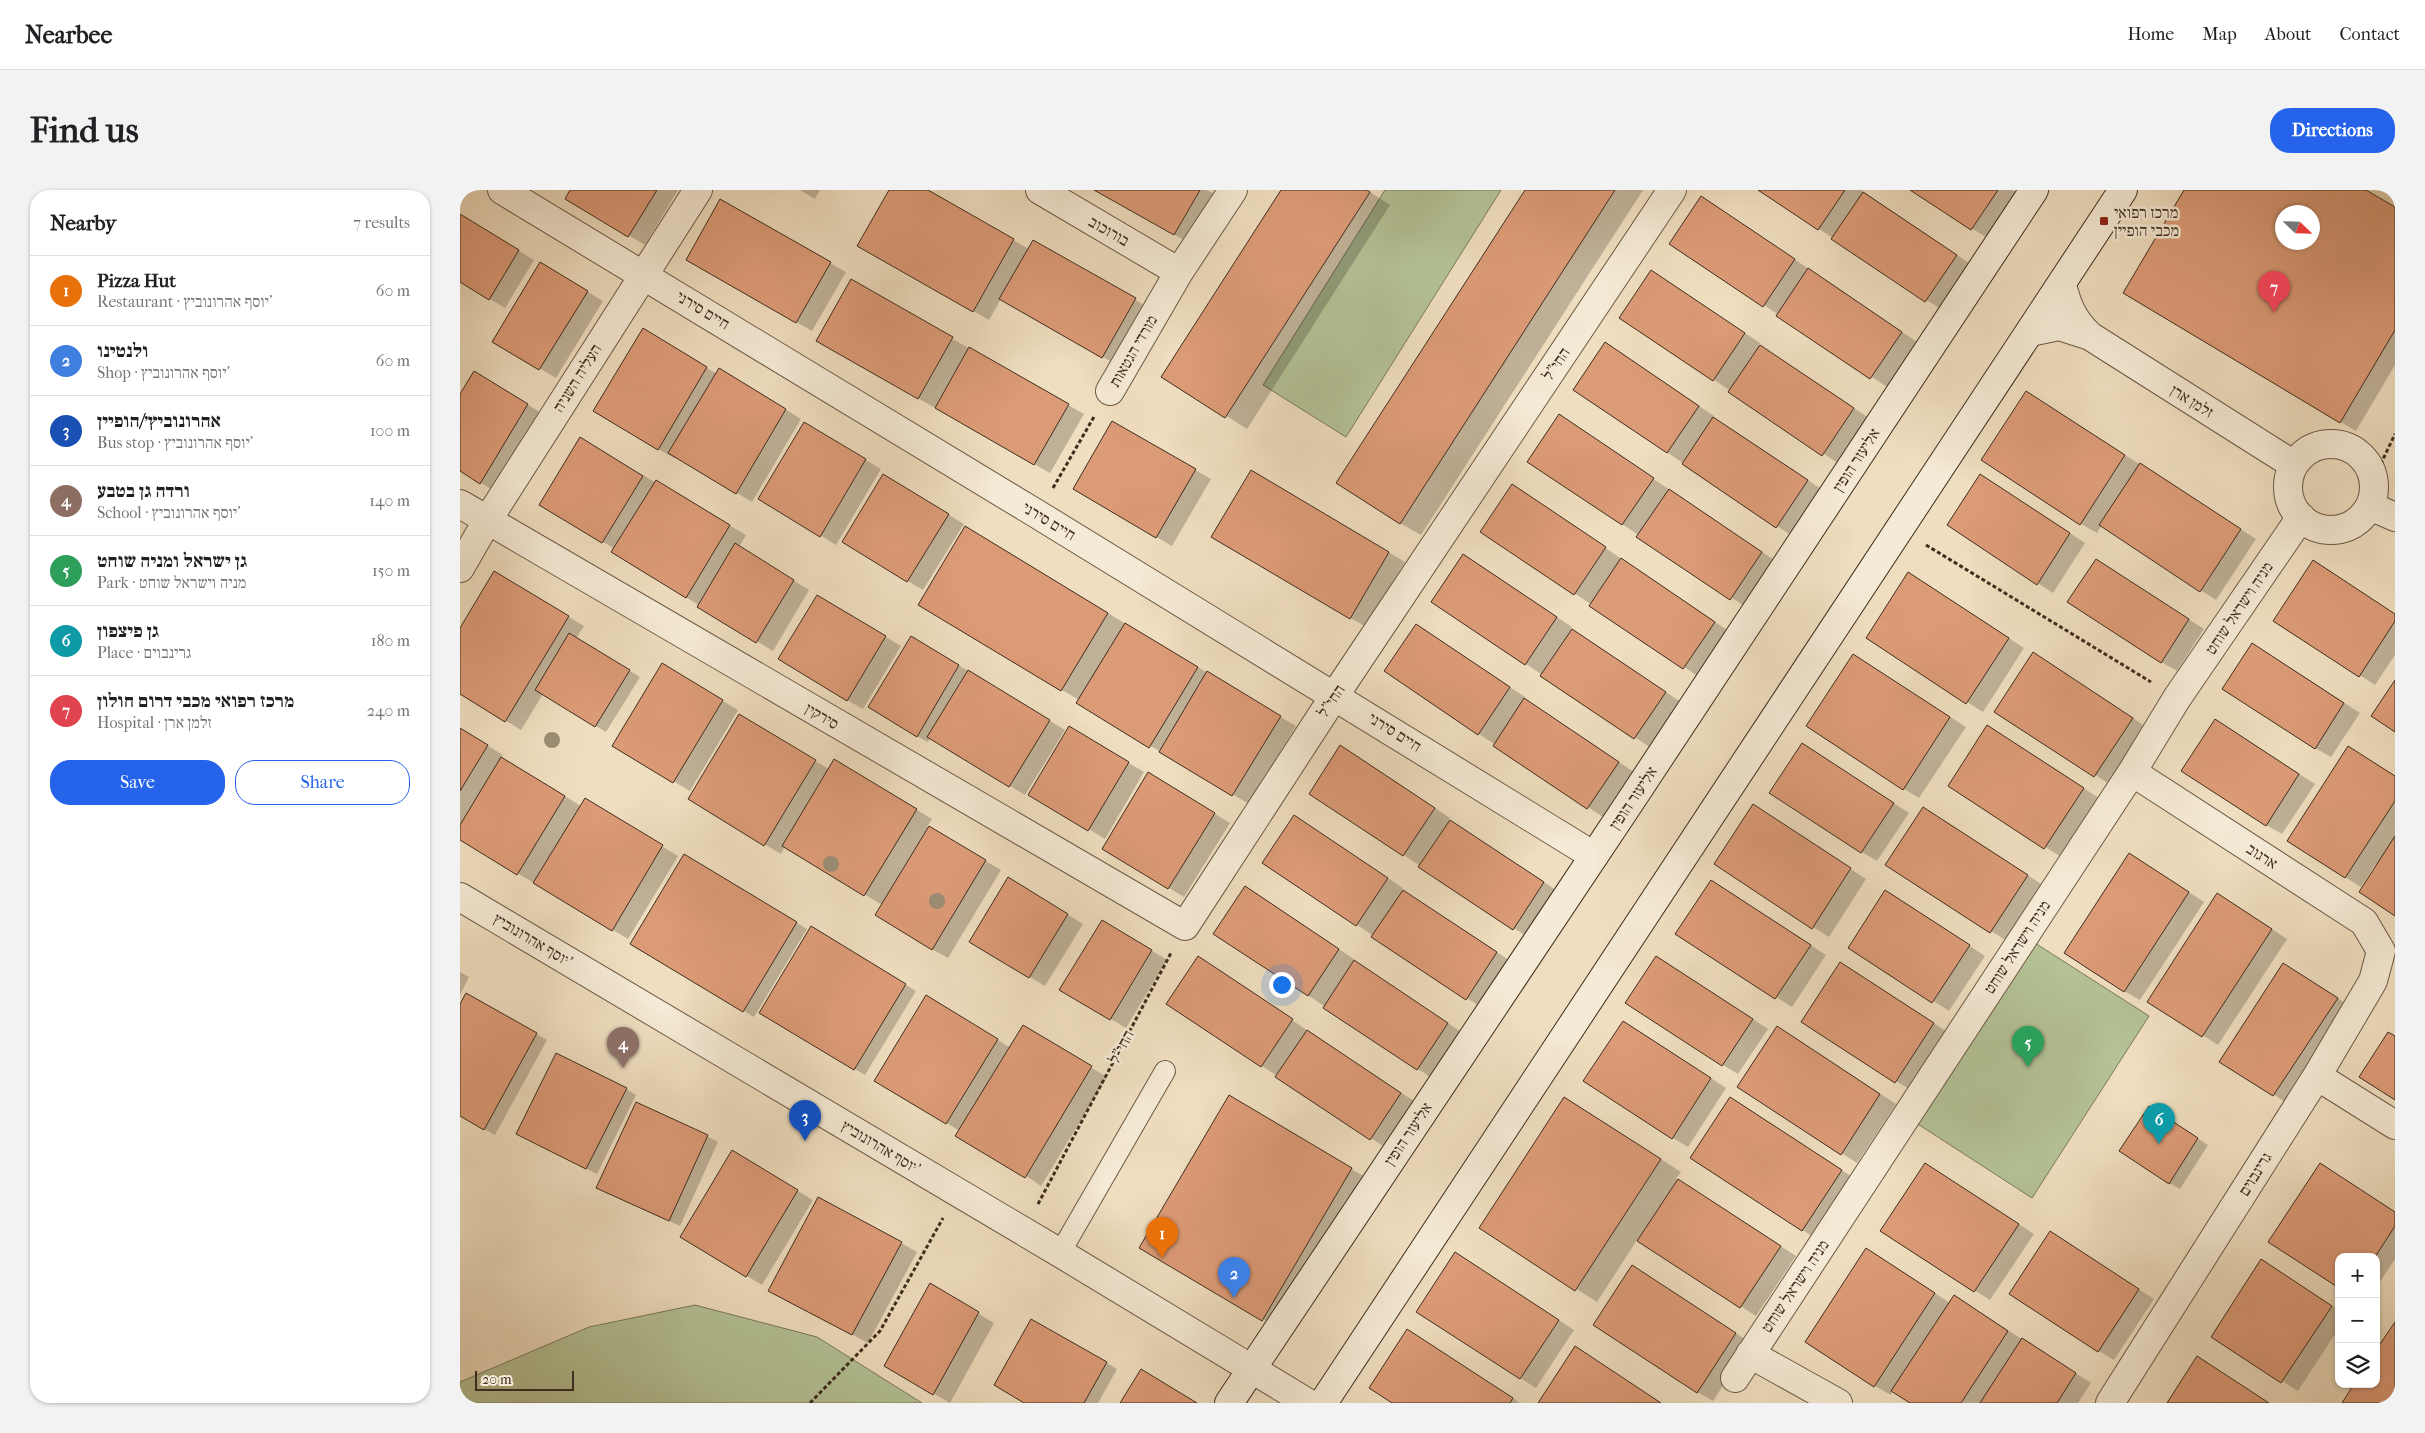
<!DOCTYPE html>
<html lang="en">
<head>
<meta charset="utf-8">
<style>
	:root { --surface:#fff; --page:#f2f2f2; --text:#202124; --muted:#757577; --line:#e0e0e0; --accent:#2563eb }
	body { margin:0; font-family:"IM FELL French Canon","Frank Ruhl Libre",serif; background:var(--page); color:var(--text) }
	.controls { position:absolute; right:15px; bottom:15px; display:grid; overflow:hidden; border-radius:10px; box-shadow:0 1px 4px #0004 }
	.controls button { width:45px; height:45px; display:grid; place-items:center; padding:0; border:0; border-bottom:1px solid var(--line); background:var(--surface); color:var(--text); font:25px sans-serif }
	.compass { position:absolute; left:1815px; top:15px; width:45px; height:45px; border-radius:50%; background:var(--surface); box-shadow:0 1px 4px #0004; rotate:113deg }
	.scale { position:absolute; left:15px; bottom:12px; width:99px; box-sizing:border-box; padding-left:5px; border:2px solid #3f2d1e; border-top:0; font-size:14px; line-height:18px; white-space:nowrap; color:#3f2d1e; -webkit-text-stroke:4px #f5ead5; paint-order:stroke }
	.you { position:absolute; left:821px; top:794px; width:18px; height:18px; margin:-12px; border:4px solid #fff; border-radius:50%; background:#1a73e8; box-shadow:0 0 0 8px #1a73e833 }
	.badge { display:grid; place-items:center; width:32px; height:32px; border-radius:50%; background:var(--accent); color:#fff; font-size:16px; font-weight:700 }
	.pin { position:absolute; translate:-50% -41px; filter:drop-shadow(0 1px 2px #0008) }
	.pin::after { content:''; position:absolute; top:26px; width:18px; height:15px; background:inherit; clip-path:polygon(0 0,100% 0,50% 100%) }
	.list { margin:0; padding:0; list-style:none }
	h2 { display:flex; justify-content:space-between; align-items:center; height:65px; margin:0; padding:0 20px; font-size:21px }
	h2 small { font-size:16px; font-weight:400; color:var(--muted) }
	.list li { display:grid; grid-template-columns:32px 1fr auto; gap:15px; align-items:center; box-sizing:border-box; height:70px; padding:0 20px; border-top:1px solid var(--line) }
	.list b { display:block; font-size:19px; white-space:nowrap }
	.list p { margin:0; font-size:16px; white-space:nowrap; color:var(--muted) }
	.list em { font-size:16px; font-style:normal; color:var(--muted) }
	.actions { display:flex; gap:10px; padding:15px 20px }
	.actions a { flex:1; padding:11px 0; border:1px solid var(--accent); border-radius:20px; text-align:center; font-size:18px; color:var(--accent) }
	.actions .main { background:var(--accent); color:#fff }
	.icon { flex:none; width:28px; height:28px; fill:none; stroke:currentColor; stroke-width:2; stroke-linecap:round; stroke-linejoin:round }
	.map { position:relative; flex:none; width:1935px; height:1213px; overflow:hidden; border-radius:20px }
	header { display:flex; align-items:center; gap:30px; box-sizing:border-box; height:70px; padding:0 25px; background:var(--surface); border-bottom:1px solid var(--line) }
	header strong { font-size:24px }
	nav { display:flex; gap:28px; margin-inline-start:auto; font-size:18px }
	.intro { display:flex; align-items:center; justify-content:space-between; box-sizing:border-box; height:120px; padding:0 30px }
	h1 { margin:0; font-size:35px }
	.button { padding:12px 22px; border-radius:20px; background:var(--accent); color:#fff; font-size:18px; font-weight:700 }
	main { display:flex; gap:30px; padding:0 30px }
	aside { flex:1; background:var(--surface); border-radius:20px; box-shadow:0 1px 4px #0004 }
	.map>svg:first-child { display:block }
	.green { fill:#b4c296; stroke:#7a785a }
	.shadow { fill:#0003; fill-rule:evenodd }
	.building { fill:#dc9b77; stroke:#3f2d1e; fill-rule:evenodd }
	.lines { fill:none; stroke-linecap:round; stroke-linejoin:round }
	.service-casing { stroke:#6b5946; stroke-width:22 }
	.minor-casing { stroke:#6b5946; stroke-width:30 }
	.tertiary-casing { stroke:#6b5946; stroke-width:30 }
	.secondary-casing { stroke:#3f2d1e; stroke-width:30 }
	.path { stroke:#3f2d1e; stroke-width:3; stroke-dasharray:4 2.5; stroke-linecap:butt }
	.service { stroke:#f5ead5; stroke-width:20 }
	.minor { stroke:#f5ead5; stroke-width:28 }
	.tertiary { stroke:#f5ead5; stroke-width:28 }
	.secondary { stroke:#f5ead5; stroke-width:28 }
	.tree { fill:#9b8d74 }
	.poi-dot { fill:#8f2418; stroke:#f5ead5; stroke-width:2 }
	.labels { text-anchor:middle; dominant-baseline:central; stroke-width:5; stroke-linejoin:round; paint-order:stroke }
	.poi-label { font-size:16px; fill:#3f2d1e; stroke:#f5ead5; text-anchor:start }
	.street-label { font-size:16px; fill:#3f2d1e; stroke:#f5ead5 }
</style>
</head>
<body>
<header>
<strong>Nearbee</strong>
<nav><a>Home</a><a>Map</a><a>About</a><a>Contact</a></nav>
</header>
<div class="intro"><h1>Find us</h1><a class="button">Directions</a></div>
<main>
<aside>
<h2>Nearby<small>7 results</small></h2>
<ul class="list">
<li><span class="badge" style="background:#e8710a">1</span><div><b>Pizza Hut</b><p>Restaurant · יוסף אהרונוביץ'</p></div><em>60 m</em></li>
<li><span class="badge" style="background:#3f7fe0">2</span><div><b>ולנטינו</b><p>Shop · יוסף אהרונוביץ'</p></div><em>60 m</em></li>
<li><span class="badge" style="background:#1a4fb4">3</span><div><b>אהרונוביץ׳/הופיין</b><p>Bus stop · יוסף אהרונוביץ'</p></div><em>100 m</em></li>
<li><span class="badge" style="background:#8d6e63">4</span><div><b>ורדה גן בטבע</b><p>School · יוסף אהרונוביץ'</p></div><em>140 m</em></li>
<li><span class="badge" style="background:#2e9e5b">5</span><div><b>גן ישראל ומניה שוחט</b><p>Park · מניה וישראל שוחט</p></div><em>150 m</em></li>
<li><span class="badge" style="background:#0f9aa8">6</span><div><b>גן פיצפון</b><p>Place · גרינבוים</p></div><em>180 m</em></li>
<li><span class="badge" style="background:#e0444e">7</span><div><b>מרכז רפואי מכבי דרום חולון</b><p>Hospital · זלמן ארן</p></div><em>240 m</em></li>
</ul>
<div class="actions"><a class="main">Save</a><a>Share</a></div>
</aside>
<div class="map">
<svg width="1935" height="1213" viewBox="0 0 1935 1213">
	<rect width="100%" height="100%" fill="#efdebf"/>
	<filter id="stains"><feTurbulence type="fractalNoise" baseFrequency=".004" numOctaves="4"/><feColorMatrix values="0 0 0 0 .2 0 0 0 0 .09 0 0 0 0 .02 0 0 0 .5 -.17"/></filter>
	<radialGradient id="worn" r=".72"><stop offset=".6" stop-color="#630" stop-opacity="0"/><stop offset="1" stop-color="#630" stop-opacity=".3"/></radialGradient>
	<path class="green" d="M925 0H1041L886 247 803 195Z
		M1564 746 1689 826 1572 1008 1447 927Z
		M235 1115 357 1147 462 1213H0V1192L129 1137Z"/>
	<path class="shadow" d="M111 0H218L185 55 106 8Z
		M340 0H360L355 9Z
		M431 0H465L569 59 574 51 691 119 659 176 541 109 529 130 399 55Z
		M637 0H747L758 6 731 54Z
		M823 0H907L930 15 787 239 703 186Z
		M1066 0H1183L961 345 940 333Z
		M1300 0H1401L1512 75 1482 120Z
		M1453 0H1553L1558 3 1527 48Z
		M1726 0H1905L1935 18V175L1896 241 1664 103ZM1822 22H1852V52H1822Z
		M261 11 386 82 352 141 227 70Z
		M1257 17 1457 152 1427 197 1211 53Z
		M0 25 74 70 45 118 0 91Z
		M96 83 143 111 96 188 33 151Z
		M391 91 624 224 590 283 357 151Z
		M1207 91 1300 153 1299 156 1409 228 1379 274 1161 127Z
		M199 149 257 184 276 189 341 229 292 312 215 266 214 268 198 259Z
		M1161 163 1254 226 1253 228 1363 300 1332 346 1114 200Z
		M30 192 83 224 36 302 0 280V206Z
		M1567 202 1796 349 1756 410 1641 336 1637 343 1621 334Z
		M1100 226 1317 372 1287 418 1162 334Z
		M653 232 751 289 712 356 614 299Z
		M360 243 421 279 376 355 360 345Z
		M136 258 286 345 279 357 349 400 313 461 153 362 155 359 80 315Z
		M792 282 945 372 906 437 753 346Z
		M439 295 504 334 463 400 383 352Z
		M1052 295 1270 442 1239 487 1022 341Z
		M1536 295 1625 353 1593 403 1578 393Z
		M526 350 836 536 789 614 618 513 619 510 602 500Z
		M1636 370 1744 439 1717 481 1701 472Z
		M1854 372 1935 424V465L1915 495 1815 431Z
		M1019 375 1112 437 1111 440 1221 512 1191 558 1066 474Z
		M50 392 124 436 116 449 180 487 146 542 83 504 61 540 0 503V440Z
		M1465 393 1564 458 1523 522 1407 448Z
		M373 416 441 456 403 519 387 510Z
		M972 445 1065 507 1063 509 1174 582 1143 627 925 481Z
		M462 453 605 540 565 605 470 548 468 552 457 546Z
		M1793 454 1900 523 1871 567 1855 558Z
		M1394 465 1506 537 1459 608 1444 599Z
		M1589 473 1688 538 1651 595 1535 522Z
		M218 484 278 520 230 601 154 556Z
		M295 535 369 579 390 580 472 629 467 637 541 680 488 768 472 759 422 715 325 656 321 664 229 609Z
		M1528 537 1639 608 1601 667 1490 596Z
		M0 539 43 565 41 568 121 616 141 619 218 666 168 749 0 649Z
		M1771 540 1855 594 1822 644 1806 635Z
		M625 547 684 582 645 649 629 639Z
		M1358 564 1449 623 1417 671 1402 662Z
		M897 566 990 628 989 630 1099 702 1069 748 850 603Z
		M1935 587V724L1917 676 1915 675 1901 697 1885 687Z
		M704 593 770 633 724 707 643 658Z
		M1464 618 1583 695 1547 751 1427 675Z
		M1309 625 1406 689 1369 747 1353 737Z
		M850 636 943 698 942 700 1052 772 1022 818 804 673Z
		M1670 664 1744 712 1680 810 1664 801Z
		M224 665 347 739 294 827 171 753Z
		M565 698 623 734 585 796 511 752Z
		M1267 701 1366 765 1332 817 1217 744Z
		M801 707 894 769 893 771 1003 843 973 889 755 743Z
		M1441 711 1525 766 1489 821 1390 757Z
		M1774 714 1827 749 1758 855 1689 811Z
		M352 738 456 801 405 885 301 822Z
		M658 740 707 770 666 838 601 799Z
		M1197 767 1308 839 1278 884 1263 875Z
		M738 768 957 913 926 958 802 876Z
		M1381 773 1489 843 1452 901 1343 832Z
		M0 782 9 787 0 805Z
		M1839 784 1893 818 1830 915 1761 871Z
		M7 805 87 850 35 945 0 925V817Z
		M482 816 551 858 563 837 647 887 581 996 500 941 416 890Z
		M1179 841 1266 898 1228 957 1213 948Z
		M1333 847 1436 914 1397 973 1279 897Z
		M166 899 176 905 137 984 68 949Z
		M769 907 912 991 823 1141 680 1057Z
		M1105 908 1221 982 1216 989 1336 1066 1296 1126 1177 1050 1137 1112 1021 1038Z
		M1271 908 1397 990 1358 1050 1232 968Z
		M1699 923 1748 955 1720 999 1709 993Z
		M247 946 258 952 220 1036 148 1003Z
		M272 962 353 1010 302 1095 222 1047Z
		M1465 974 1574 1044 1530 1110 1422 1041Z
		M1935 1023V1069L1916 1098V1067H1879Z
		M1606 1052 1694 1109 1654 1170 1639 1161Z
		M441 1053 457 1062 408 1153 325 1109Z
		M1407 1059 1490 1113 1510 1116 1631 1193 1618 1213H1453L1433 1200 1431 1205 1415 1196Z
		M1011 1073 1114 1140 1076 1198 1060 1188Z
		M1817 1080 1879 1120V1138L1838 1201 1752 1147Z
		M1188 1086 1291 1153 1253 1211 1237 1202Z
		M470 1095 534 1133 490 1213 426 1176Z
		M572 1131 657 1179 638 1213H567L535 1195Z
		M963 1150 1060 1213H934L910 1198Z"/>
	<path class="building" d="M110 0H197L168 47 105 9Z
		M429 0H468L554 49 513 122 397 56Z
		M634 0H740L714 45Z
		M821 0H907L910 2 765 228 701 187Z
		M1065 0H1155L940 334 876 293Z
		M1298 0H1385L1358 40Z
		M1450 0H1538L1511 40Z
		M1724 0H1906L1935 17V140L1880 233 1663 103ZM1822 22H1852V52H1822Z
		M1403 2 1497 65 1465 112 1371 49Z
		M1241 6 1335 69 1303 117 1209 54Z
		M260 9 371 72 336 133 226 70Z
		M0 24 59 60 29 110 0 92Z
		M573 50 676 108 642 168 539 109Z
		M80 72 128 101 79 180 32 152Z
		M1348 78 1442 142 1410 189 1316 126Z
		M1191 80 1285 143 1253 191 1159 128Z
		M391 89 493 147 458 209 356 151Z
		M183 138 247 177 198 260 133 221Z
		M1145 152 1239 216 1207 263 1113 200Z
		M1300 155 1394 218 1362 266 1268 202Z
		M509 157 609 214 574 275 475 218Z
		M259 178 326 219 276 304 208 263Z
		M14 181 68 214 20 294 0 281V204Z
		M1566 201 1665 265 1620 335 1521 270Z
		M1099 224 1194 288 1162 335 1067 272Z
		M1253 227 1348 290 1316 338 1222 274Z
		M652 231 736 279 696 348 613 299Z
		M344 232 406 269 360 347 298 309Z
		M120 247 183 286 142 353 79 315Z
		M1680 273 1781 339 1740 402 1639 335Z
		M791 280 929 362 890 429 751 347Z
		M423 284 489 324 447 392 382 352Z
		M1520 284 1610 343 1577 395 1487 335Z
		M196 290 270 335 226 408 151 362Z
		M1052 294 1146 357 1114 405 1020 342Z
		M1209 299 1302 362 1270 410 1176 347Z
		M505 336 648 423 601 501 458 415Z
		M275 353 334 390 296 453 237 417Z
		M1003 364 1097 427 1065 475 971 412Z
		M1161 368 1255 432 1223 479 1129 416Z
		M1636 369 1729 429 1701 473 1607 412Z
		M1853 370 1935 424V431L1899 487 1813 431Z
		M34 381 109 426 45 532 0 504V438Z
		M1448 382 1549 448 1506 514 1406 448Z
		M357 405 426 446 387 511 318 469Z
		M665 433 738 477 689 558 616 513Z
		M956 434 1050 497 1018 545 924 481Z
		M1112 439 1206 502 1174 549 1080 486Z
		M109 443 170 480 135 537 75 500Z
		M451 446 499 475 457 547 408 517Z
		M1792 453 1884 513 1855 559 1762 499Z
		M1573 462 1673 528 1634 587 1534 522Z
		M1393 464 1490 527 1443 600 1346 536Z
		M202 473 263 510 213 593 152 556Z
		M508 480 590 530 549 597 467 547Z
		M747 481 821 526 772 606 699 562Z
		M1935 490V542L1911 526Z
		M1064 508 1159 572 1127 619 1033 556Z
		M279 524 356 570 304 656 228 609Z
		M1755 529 1839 584 1806 636 1721 581Z
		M1527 535 1624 598 1584 659 1488 596Z
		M609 536 669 572 628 641 568 605Z
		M0 538 28 555 0 601Z
		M1342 553 1434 613 1401 663 1309 603Z
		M880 555 975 618 943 666 849 604Z
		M1888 556 1935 586V611L1885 688 1827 651Z
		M41 567 105 606 57 685 0 650V635Z
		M374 569 457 619 404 706 322 656Z
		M688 582 755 623 708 699 642 659Z
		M125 608 203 655 152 741 73 693Z
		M1293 614 1391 678 1352 739 1254 674Z
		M1463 617 1568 685 1530 743 1425 675Z
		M834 625 928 688 896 736 802 673Z
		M990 630 1084 692 1053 740 958 677Z
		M469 636 526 670 472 760 415 725Z
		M1935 646V726L1899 702Z
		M1669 663 1729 702 1664 802 1604 763Z
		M224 664 337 732 283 822 170 754Z
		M548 687 608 724 569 788 509 752Z
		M1251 690 1351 755 1315 809 1215 744Z
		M785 696 879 759 848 806 753 744Z
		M943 700 1037 762 1006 810 911 747Z
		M1425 700 1510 755 1472 813 1388 758Z
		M1757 703 1812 739 1742 847 1687 812Z
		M642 730 692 760 650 830 599 800Z
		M351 736 446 794 394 880 299 823Z
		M738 766 833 829 801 877 706 814Z
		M1196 766 1293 829 1262 876 1165 813Z
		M894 770 988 833 957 880 863 818Z
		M1380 772 1474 833 1435 893 1341 832Z
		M1823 773 1878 808 1813 906 1759 872Z
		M6 803 77 843 24 940 0 926V814Z
		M466 805 538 849 486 934 414 891Z
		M1163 831 1251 888 1212 949 1123 891Z
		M563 835 632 876 565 988 495 946Z
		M1317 836 1420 904 1381 965 1277 897Z
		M847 840 941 903 910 950 815 887Z
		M1928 842 1935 846V910L1899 887Z
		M96 863 167 898 126 979 56 944Z
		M769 905 892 978 802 1131 679 1058Z
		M1104 907 1201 969 1115 1101 1019 1038Z
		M1270 907 1382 980 1342 1041 1230 968Z
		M176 912 248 945 209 1031 136 998Z
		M1689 916 1738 948 1709 994 1659 961Z
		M272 960 338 1000 286 1087 220 1047Z
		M1465 973 1559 1034 1514 1102 1420 1041Z
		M1860 973 1935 1022V1036L1915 1067H1879V1098L1808 1052Z
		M1218 989 1321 1056 1280 1118 1177 1051Z
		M358 1007 442 1052 392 1145 308 1101Z
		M1590 1041 1679 1099 1638 1162 1549 1104Z
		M1406 1058 1475 1103 1414 1197 1345 1152Z
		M995 1062 1099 1130 1060 1189 956 1122Z
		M1801 1069 1872 1116 1821 1193 1751 1147Z
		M1172 1075 1276 1143 1237 1203 1133 1135Z
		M470 1093 519 1122 473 1205 424 1176Z
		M1494 1105 1548 1141 1501 1213H1450L1431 1201Z
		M571 1129 647 1172 624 1213H564L534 1195Z
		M1935 1132V1213H1882L1894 1194H1916V1160Z
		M947 1139 1053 1208 1050 1213H932L909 1198Z
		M1562 1148 1616 1183 1597 1213H1520Z
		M1115 1156 1201 1213H1078Z
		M1737 1166 1809 1213H1707Z
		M681 1179 737 1213H660Z"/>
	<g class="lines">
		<g class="service-casing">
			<path id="service" d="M600 1063 705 881"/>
		</g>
		<g class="minor-casing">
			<path id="minor" d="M42 0 577 324 1134 666
				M580 0 719 82
				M1602 94C1607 116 1614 131 1630 146
				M1570 142 1599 136 1630 146 1834 275
				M650 201 719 82 773 0
				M1828 297a43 43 0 1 1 86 0a43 43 0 1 1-86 0Z
				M0 314 725 736 875 505 1212 0
				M1910 316 1935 327
				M0 378 27 331 238 0
				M1857 886 1935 935
				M1290 1164 1378 1213
				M1275 1188 1672 582 1717 508 1841 327
				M1650 1213 1857 886 1913 791 1921 761 1904 732 1672 582"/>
		</g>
		<g class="tertiary-casing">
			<path id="tertiary" d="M0 707 600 1063 848 1213"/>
		</g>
		<g class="secondary-casing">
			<path id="secondary" d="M769 1213 1168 615 1574 0
				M863 1213 1663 0"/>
		</g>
		<path class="path" d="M1915 286 1935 244
			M593 298 635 225
			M1466 355 1691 492
			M578 1014 711 763
			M350 1213 420 1141 483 1028"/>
		<use href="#service" class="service"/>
		<use href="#minor" class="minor"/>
		<use href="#tertiary" class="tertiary"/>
		<use href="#secondary" class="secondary"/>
	</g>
	<g class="tree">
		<circle cx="92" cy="550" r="8"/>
		<circle cx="371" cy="674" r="8"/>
		<circle cx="477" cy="711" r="8"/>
	</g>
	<rect class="poi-dot" x="1639" y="26" width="10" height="10" rx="2.5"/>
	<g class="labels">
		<g class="poi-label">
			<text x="1654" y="22">מרכז רפואי<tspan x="1654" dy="18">מכבי הופיין</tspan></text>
		</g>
		<g class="street-label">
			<text transform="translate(649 41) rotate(30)">בורוכוב</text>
			<text transform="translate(243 120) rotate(31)">חיים סירני</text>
			<text transform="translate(673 161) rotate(-60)">מורדי הגטאות</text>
			<text transform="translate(1096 174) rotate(-56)">החי"ל</text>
			<text transform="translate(117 188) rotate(-58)">העליה השניה</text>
			<text transform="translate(1732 211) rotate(32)">זלמן ארן</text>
			<text transform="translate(1396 270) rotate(-57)">אליעזר הופין</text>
			<text transform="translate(589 331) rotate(31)">חיים סירני</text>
			<text transform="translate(1779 418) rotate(-56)">מניה וישראל שוחט</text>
			<text transform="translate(871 511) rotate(-56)">החי"ל</text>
			<text transform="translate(362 526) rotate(30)">סירקין</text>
			<text transform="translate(935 542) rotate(32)">חיים סירני</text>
			<text transform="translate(1173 608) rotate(-56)">אליעזר הופין</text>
			<text transform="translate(1802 666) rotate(33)">ארגוב</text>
			<text transform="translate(73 750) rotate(31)">יוסף אהרונוביץ'</text>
			<text transform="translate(1557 757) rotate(-57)">מניה וישראל שוחט</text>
			<text transform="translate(661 857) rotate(-62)">החי"ל</text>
			<text transform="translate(948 944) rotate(-56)">אליעזר הופין</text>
			<text transform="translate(421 957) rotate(31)">יוסף אהרונוביץ'</text>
			<text transform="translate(1795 984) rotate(-58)">גרינבוים</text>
			<text transform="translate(1335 1096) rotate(-56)">מניה וישראל שוחט</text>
		</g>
	</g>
	<rect width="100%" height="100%" filter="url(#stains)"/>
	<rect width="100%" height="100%" fill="url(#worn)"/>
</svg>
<div class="controls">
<button>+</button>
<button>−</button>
<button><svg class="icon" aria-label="layers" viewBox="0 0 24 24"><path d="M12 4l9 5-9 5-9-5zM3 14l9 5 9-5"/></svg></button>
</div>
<svg class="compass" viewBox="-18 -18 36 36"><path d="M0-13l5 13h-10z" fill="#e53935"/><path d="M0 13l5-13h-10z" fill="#757577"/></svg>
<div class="scale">20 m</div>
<div class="you"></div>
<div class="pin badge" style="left:702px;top:1068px;background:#e8710a">1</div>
<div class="pin badge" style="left:774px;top:1108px;background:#3f7fe0">2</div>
<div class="pin badge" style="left:345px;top:951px;background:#1a4fb4">3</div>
<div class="pin badge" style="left:163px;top:878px;background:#8d6e63">4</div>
<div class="pin badge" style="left:1568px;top:877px;background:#2e9e5b">5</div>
<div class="pin badge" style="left:1699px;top:954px;background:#0f9aa8">6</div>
<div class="pin badge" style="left:1814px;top:122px;background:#e0444e">7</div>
</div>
</main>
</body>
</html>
